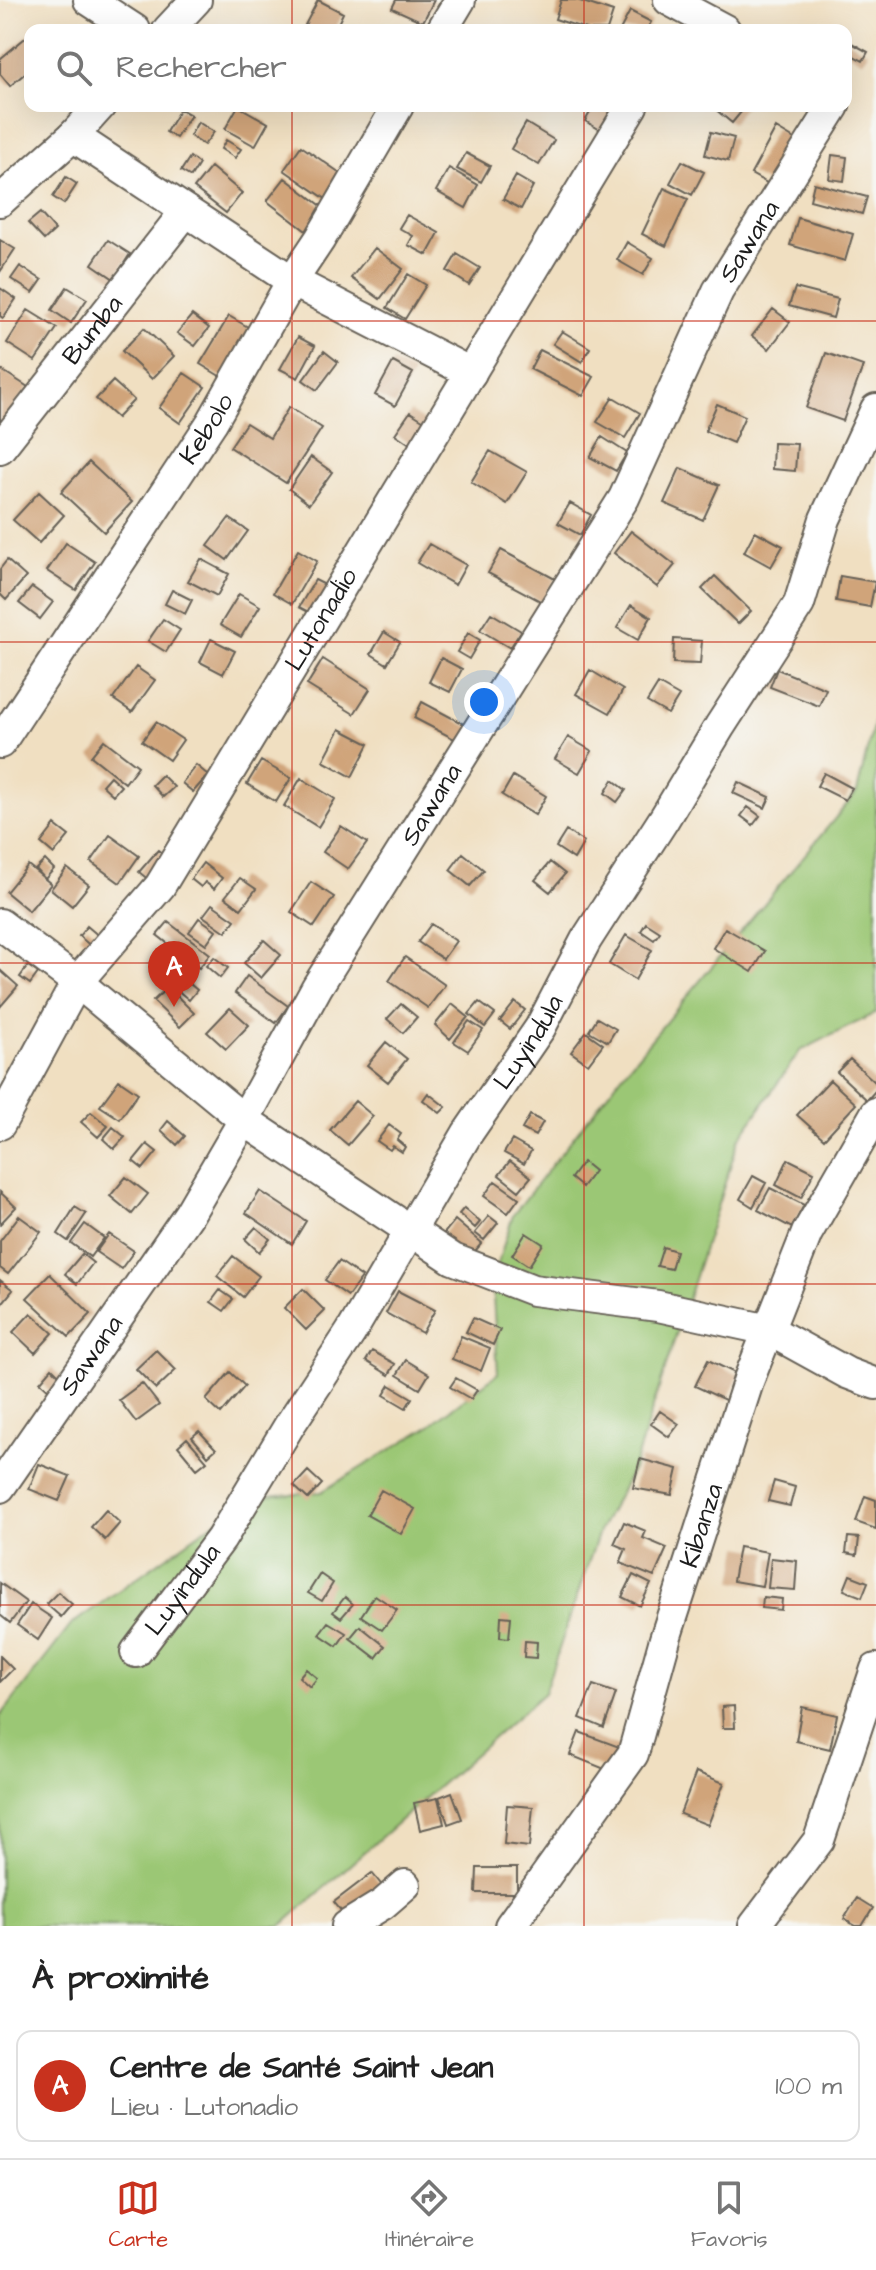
<!DOCTYPE html>
<html lang="fr">
<head>
<meta charset="utf-8">
<style>
	:root { --surface:#fff; --page:#f6f6f6; --text:#222; --muted:#767676; --line:#e0e0e0; --accent:#c8321e }
	body { margin:0; font-family:"Architects Daughter",sans-serif; background:var(--page); color:var(--text) }
	.you { position:absolute; left:484px; top:702px; width:28px; height:28px; margin:-20px; border:6px solid #fff; border-radius:50%; background:#1a73e8; box-shadow:0 0 0 12px #1a73e833 }
	.badge { display:grid; place-items:center; width:52px; height:52px; border-radius:50%; background:var(--accent); color:#fff; font-size:26px; font-weight:700 }
	.pin { position:absolute; translate:-50% -66px; filter:drop-shadow(0 2px 4px #0008) }
	.pin::after { content:''; position:absolute; top:42px; width:28px; height:24px; background:inherit; clip-path:polygon(0 0,100% 0,50% 100%) }
	.list { margin:0; padding:0; list-style:none }
	h2 { display:flex; justify-content:space-between; align-items:center; height:104px; margin:0; padding:0 32px; font-size:34px }
	h2 small { font-size:26px; font-weight:400; color:var(--muted) }
	.list li { display:grid; grid-template-columns:52px 1fr auto; gap:24px; align-items:center; box-sizing:border-box; height:112px; margin:0 16px 16px; padding:0 16px; border:2px solid var(--line); border-radius:16px }
	.list b { display:block; font-size:30px; white-space:nowrap }
	.list p { margin:0; font-size:26px; white-space:nowrap; color:var(--muted) }
	.list em { font-size:26px; font-style:normal; color:var(--muted) }
	.icon { flex:none; width:44px; height:44px; fill:none; stroke:currentColor; stroke-width:2; stroke-linecap:round; stroke-linejoin:round }
	.map { position:relative; flex:none; width:876px; height:1926px; overflow:hidden }
	.search { position:absolute; background:var(--surface); box-shadow:0 8px 32px #0002; left:24px; right:24px; top:24px; height:88px; display:flex; align-items:center; gap:20px; box-sizing:border-box; padding:0 28px; border-radius:16px; color:var(--muted); font-size:30px }
	.sheet { height:232px; background:var(--surface) }
	nav { display:flex; justify-content:space-around; align-items:center; box-sizing:border-box; height:112px; border-top:2px solid var(--line); background:var(--surface); font-size:22px; color:var(--muted) }
	nav a { display:grid; justify-items:center; gap:4px }
	nav .on { color:var(--accent) }
	.map>svg:first-child { display:block }
	.green { fill:#9bc775; stroke:#5c7248; stroke-width:2 }
	.building { fill:#d0a47a }
	.lines { fill:none; stroke-linecap:round; stroke-linejoin:round }
	.minor-casing { stroke:#666056; stroke-width:34 }
	.minor { stroke:#fff; stroke-width:30 }
	.grid { fill:none; stroke:#c8321e; stroke-width:2; stroke-opacity:0.55 }
	.labels { text-anchor:middle; dominant-baseline:central; stroke-width:7; stroke-linejoin:round; paint-order:stroke }
	.street-label { font-size:26px; fill:#1c1c1c; stroke:#f6f6f2 }
</style>
</head>
<body>
<div class="map">
<svg width="876" height="1926" viewBox="0 0 876 1926">
	<rect width="100%" height="100%" fill="#f6f6f2"/>
	<filter id="ink" filterUnits="userSpaceOnUse"><feTurbulence type="fractalNoise" baseFrequency=".0125" numOctaves="2"/><feDisplacementMap in="SourceGraphic" scale="16" xChannelSelector="R" yChannelSelector="G"/><feConvolveMatrix kernelMatrix="1 2 1 2 8 2 1 2 1" color-interpolation-filters="sRGB"/></filter>
	<filter id="wash" filterUnits="userSpaceOnUse"><feTurbulence type="fractalNoise" baseFrequency=".006" numOctaves="4" result="noise"/><feDisplacementMap in="SourceGraphic" scale="32" xChannelSelector="R" yChannelSelector="G"/><feGaussianBlur stdDeviation="1.8" result="paint"/><feColorMatrix in="noise" values="0 0 0 0 0 0 0 0 0 0 0 0 0 0 0 0 0 1.4 0 .05"/><feComposite in="paint" operator="in"/></filter>
	<g filter="url(#wash)">
		<rect width="100%" height="100%" fill="#f0dfc1"/>
		<path class="green" d="M876 714V1013L800 1051 739 1139 633 1469 600 1529 544 1693 281 1926H0V1717L72 1624 250 1497 321 1492 426 1428 498 1373 492 1282 513 1215 625 1071 857 792Z"/>
		<g id="blocks">
			<path class="building" d="M318 0 343 13 335 30H315L305 25Z
				M396 0H434L423 22 392 8Z
				M561 0H577L613 12 607 30H589L555 19Z
				M630 11 651 22 647 30H620Z
				M30 34V69L10 86 0 74V59Z
				M846 40 868 52 863 61 846 52Z
				M238 106 268 123 255 146 225 129Z
				M594 106H620L609 135 585 121Z
				M718 106H746L732 123 715 109Z
				M180 109 191 115 176 138 166 132Z
				M198 122 214 132 204 145 190 136Z
				M526 123 554 140 539 165 511 149Z
				M776 128 801 143 776 188 751 174Z
				M711 132 734 138 728 161 705 155Z
				M226 140 241 149 235 158 221 149Z
				M301 146 343 175 326 199 284 170Z
				M466 153 490 166 481 182 457 169Z
				M832 155 847 157 844 181 829 179Z
				M190 157 199 164 191 177 181 171Z
				M682 161 704 172 692 195 670 183Z
				M211 167 242 193 226 213 194 188Z
				M449 168 478 185 466 208 436 191Z
				M516 176 533 186 521 209 503 199Z
				M66 177 77 184 64 204 53 197Z
				M285 178 332 214 314 237 267 201Z
				M814 183 867 197 862 214 810 200Z
				M664 188 688 199 666 246 642 234Z
				M40 213 55 230 44 240 28 223Z
				M407 215 439 233 427 255 408 245 413 236 399 228Z
				M798 218 853 234 845 261 790 245Z
				M0 240 15 249 0 272Z
				M108 240 130 254 114 279 92 264Z
				M627 242 653 258 643 275 617 260Z
				M375 248 403 269 380 299 351 278Z
				M457 254 480 268 469 285 447 271Z
				M20 266 42 280 33 293 11 279Z
				M408 274 426 285 405 319 387 308Z
				M67 287 87 299 71 323 52 310Z
				M0 288 16 299 3 318 0 316Z
				M795 288 838 299 833 318 789 306Z
				M773 309 790 322 769 349 752 336Z
				M28 310 57 328 35 361 7 343Z
				M192 315 209 328 195 346 177 333Z
				M229 316 253 330 223 378 200 364Z
				M144 328 174 356 152 379 122 351Z
				M562 331 590 348 582 362 553 344Z
				M298 337 315 346 298 378 280 369Z
				M540 350 594 377 583 396 530 369Z
				M324 351 338 362 317 390 303 380Z
				M826 353 863 366 843 421 806 408Z
				M393 362 413 373 395 406 375 395Z
				M0 369 28 387 0 429Z
				M184 373 205 387 180 423 159 408Z
				M113 381 134 400 117 418 96 399Z
				M613 397 640 413 625 438 597 422Z
				M717 404 745 416 733 443 705 431Z
				M289 407 322 428 286 483 230 447 246 423 270 438Z
				M410 412 434 427 419 450 395 434Z
				M602 437 627 453 616 471 590 457Z
				M773 443 797 444 795 471 772 469Z
				M490 451 527 472 507 504 471 482Z
				M311 457 332 472 309 504 289 489Z
				M89 462 132 502 104 532 61 492Z
				M680 468 719 485 703 520 664 503Z
				M39 492 64 515 39 543 13 520Z
				M570 503 591 515 580 535 558 523Z
				M229 518 248 531 227 560 208 546Z
				M631 531 675 565 657 587 614 553Z
				M755 531 783 546 771 567 744 552Z
				M66 543 95 562 76 590 47 571Z
				M429 544 466 565 455 585 417 563Z
				M298 550 317 561 292 604 273 593Z
				M501 550 555 579 542 602 488 573Z
				M201 559 229 574 217 596 188 581Z
				M7 560 26 577 6 600 0 594V569Z
				M715 576 751 611 738 624 702 589Z
				M840 576 875 582 870 607 836 601Z
				M315 580 331 588 316 616 299 607Z
				M32 587 53 602 40 619 19 603Z
				M172 590 192 600 185 614 165 604Z
				M239 594 260 606 241 637 220 625Z
				M631 605 651 617 638 640 617 628Z
				M491 613 521 631 510 648 480 630Z
				M163 619 180 630 166 652 148 641Z
				M384 632 400 642 387 664 371 654Z
				M468 633 480 640 469 659 457 652Z
				M211 639 235 651 223 674 200 662Z
				M674 639 702 641 700 664 673 663Z
				M441 658 462 669 450 692 429 682Z
				M323 659 370 689 354 714 307 685Z
				M136 667 155 680 132 712 113 699Z
				M777 669 826 689 819 706 770 687Z
				M590 670 623 690 610 713 576 694Z
				M658 684 679 696 668 714 647 702Z
				M422 702 471 728 462 743 414 718Z
				M156 722 183 740 169 760 142 741Z
				M340 729 369 744 352 777 323 761Z
				M568 737 592 751 579 773 555 759Z
				M104 740 138 766 125 783 91 756Z
				M261 761 291 778 276 802 247 784Z
				M196 765 208 775 193 792 182 783Z
				M824 773 852 788 845 800 817 786Z
				M162 775 174 787 163 797 152 785Z
				M110 776 121 786 113 795 102 785Z
				M513 776 546 796 535 815 502 795Z
				M301 778 335 799 318 827 284 806Z
				M613 780 626 790 617 802 605 793Z
				M738 782 770 797 765 808 733 793Z
				M748 807 760 816 753 825 741 816Z
				M55 825 69 836 54 854 41 843Z
				M341 826 367 843 348 869 323 852Z
				M566 831 584 842 574 859 556 847Z
				M110 835 139 856 120 883 91 862Z
				M158 850 169 859 150 881 139 872Z
				M463 853 484 870 470 886 450 870Z
				M45 860 54 869 45 879 36 869Z
				M550 862 565 874 550 892 535 880Z
				M203 863 222 878 214 889 205 882 201 887 191 879Z
				M28 865 51 884 29 911 6 892Z
				M67 868 89 885 72 906 51 889Z
				M240 878 256 889 241 909 225 897Z
				M311 882 334 897 314 927 291 912Z
				M212 904 235 920 226 932 203 916Z
				M199 918 216 930 206 944 189 932Z
				M168 922 210 954 199 968 157 935Z
				M646 923 660 932 654 940 641 931Z
				M431 924 456 941 443 959 418 942Z
				M87 926 107 943 99 953 79 936Z
				M725 928 765 951 752 972 713 948Z
				M626 935 652 950 635 980 609 964Z
				M264 940 281 955 261 978 244 963Z
				M214 957 228 968 220 978 206 966Z
				M405 957 445 985 428 1008 389 981Z
				M28 966 38 973 30 984 20 977Z
				M0 970 18 986 0 1007Z
				M178 974 197 990 189 1000 169 983Z
				M247 976 288 1006 276 1023 235 993Z
				M168 987 194 1013 180 1027 153 1001Z
				M479 1002 495 1014 485 1027 469 1014Z
				M515 1002 525 1010 510 1029 500 1021Z
				M401 1004 417 1017 403 1033 387 1019Z
				M452 1004 468 1017 450 1039 435 1025Z
				M230 1008 249 1025 226 1049 207 1032Z
				M597 1018 616 1029 608 1042 589 1031Z
				M469 1021 483 1030 468 1051 454 1042Z
				M586 1032 603 1044 588 1064 571 1052Z
				M386 1042 407 1059 388 1082 367 1065Z
				M850 1059 876 1083V1090L867 1100 837 1072Z
				M119 1080 138 1093 120 1119 100 1106Z
				M830 1080 856 1104 824 1139 797 1115Z
				M428 1093 446 1107 440 1113 423 1100Z
				M355 1101 373 1116 348 1145 330 1130Z
				M91 1112 108 1126 98 1137 81 1122Z
				M530 1115 543 1122 535 1136 522 1129Z
				M168 1121 185 1136 177 1145 161 1130Z
				M389 1125 401 1134 397 1140 405 1147 402 1152 393 1146 390 1150 377 1141Z
				M113 1127 125 1137 114 1149 103 1139Z
				M512 1140 531 1151 524 1164 504 1153Z
				M147 1144 157 1152 143 1169 133 1161Z
				M788 1159 814 1172 801 1198 776 1185Z
				M510 1161 531 1177 519 1191 499 1175Z
				M583 1162 594 1171 582 1187 571 1178Z
				M753 1176 766 1183 753 1207 740 1199Z
				M126 1177 148 1194 132 1214 110 1196Z
				M495 1181 519 1198 508 1213 484 1196Z
				M770 1188 804 1205 792 1228 758 1210Z
				M260 1191 306 1221 292 1244 246 1213Z
				M0 1192 16 1207 0 1224Z
				M75 1207 86 1214 68 1241 58 1234Z
				M464 1208 480 1222 475 1228 459 1214Z
				M19 1216 41 1232 8 1274 0 1268V1241Z
				M489 1216 498 1223 484 1240 475 1233Z
				M455 1220 482 1243 468 1259 441 1237Z
				M85 1224 104 1238 90 1257 71 1243Z
				M256 1227 270 1239 259 1252 245 1239Z
				M526 1233 543 1244 529 1266 512 1255Z
				M109 1234 134 1251 121 1269 96 1252Z
				M663 1247 676 1251 671 1269 657 1266Z
				M82 1254 93 1263 77 1284 65 1274Z
				M233 1256 259 1276 243 1297 217 1276Z
				M339 1261 362 1277 348 1296 325 1280Z
				M50 1274 91 1314 69 1337 27 1298Z
				M0 1280 13 1290 0 1306Z
				M303 1289 325 1311 306 1330 284 1308Z
				M220 1290 233 1299 224 1311 211 1302Z
				M398 1291 435 1310 422 1333 386 1313Z
				M31 1313 53 1333 35 1353 13 1332Z
				M473 1318 500 1330 493 1345 466 1332Z
				M461 1336 490 1348 481 1371 452 1359Z
				M156 1350 176 1370 156 1389 136 1369Z
				M372 1351 395 1364 389 1375 366 1361Z
				M406 1360 429 1374 420 1389 397 1375Z
				M708 1360 739 1375 727 1401 695 1386Z
				M52 1368 62 1378 50 1391 40 1382Z
				M230 1372 245 1386 221 1414 206 1400Z
				M456 1378 477 1390 471 1399 450 1387Z
				M142 1383 159 1405 136 1422 119 1400Z
				M390 1385 412 1398 406 1408 384 1395Z
				M660 1411 679 1424 669 1437 651 1424Z
				M199 1431 216 1449 208 1456 192 1437Z
				M187 1438 207 1461 197 1469 178 1446Z
				M640 1459 678 1469 672 1495 633 1488Z
				M39 1464 70 1476 59 1501 29 1489Z
				M308 1471 322 1484 308 1499 294 1486Z
				M774 1481 795 1487 790 1506 768 1501Z
				M381 1490 415 1509 401 1534 367 1515Z
				M865 1496 876 1500V1529L856 1522Z
				M106 1510 120 1523 105 1540 91 1527Z
				M624 1522 646 1531 643 1538 667 1548 654 1577 620 1563 626 1549 614 1544Z
				M848 1537 859 1538 857 1555 846 1553Z
				M739 1547 768 1552 762 1586 733 1581Z
				M771 1558 797 1561 795 1590 768 1588Z
				M320 1574 333 1583 322 1601 308 1593Z
				M633 1575 651 1584 640 1606 622 1597Z
				M850 1575 868 1582 862 1597 844 1590Z
				M0 1583 26 1602 10 1623 0 1615Z
				M58 1592 72 1604 61 1617 46 1604Z
				M375 1595 397 1610 382 1630 361 1616Z
				M345 1597 353 1604 341 1618 333 1612Z
				M763 1597 782 1599 781 1610 762 1608Z
				M31 1604 52 1618 38 1640 17 1625Z
				M501 1616 511 1617 509 1638 500 1637Z
				M328 1622 346 1633 337 1646 319 1634Z
				M360 1626 385 1646 376 1658 350 1638Z
				M525 1641 537 1642 536 1658 524 1657Z
				M0 1656 13 1669 0 1682Z
				M306 1669 317 1678 310 1687 299 1677Z
				M593 1685 616 1693 604 1728 580 1718Z
				M734 1706 735 1728H723L722 1707Z
				M802 1707 837 1715 830 1749 796 1741Z
				M579 1732 622 1748 612 1772 570 1755Z
				M696 1772 724 1783 708 1825 680 1814Z
				M452 1792 462 1819 448 1824 439 1797Z
				M438 1798 444 1824 420 1830 414 1803Z
				M507 1805 533 1807 529 1847 504 1844Z
				M477 1868H517V1893H476Z
				M372 1873 388 1893 350 1922 334 1902Z
				M857 1898 873 1908 862 1926H856L844 1919Z"/>
		</g>
	</g>
	<g filter="url(#ink)">
		<use href="#blocks" fill-opacity="0" stroke="#666056" stroke-width="2"/>
		<g class="lines">
			<g class="minor-casing">
				<g id="minor">
					<path d="M89 0 135 30"/>
					<path d="M669 0 725 30"/>
					<path d="M168 30 196 0"/>
					<path d="M442 30 460 0"/>
					<path d="M73 136 292 281 471 373"/>
					<path d="M0 201 73 136 100 106"/>
					<path id="s1" d="M0 448 186 211"/>
					<path id="s2" d="M0 743 212 422 292 281 320 239 398 106"/>
					<path d="M0 924 77 982 244 1120 453 1259 533 1290 658 1306 769 1330 847 1373 876 1384"/>
					<path id="s3" d="M0 1124 77 982 160 886 632 106"/>
					<path id="s4" d="M0 1487 189 1214 244 1120 317 987 624 498 718 291 834 106"/>
					<path id="s5" d="M136 1652 221 1539 289 1426 351 1332 467 1134 540 1028 586 940 664 819 720 726 799 604 825 519 876 409"/>
					<path d="M347 1926 383 1904 405 1885"/>
					<path id="s6" d="M510 1926 633 1754 665 1639 749 1379 807 1233 876 1113"/>
					<path d="M754 1926 819 1840 876 1669"/>
				</g>
			</g>
			<use href="#minor" class="minor"/>
		</g>
	</g>
	<path class="grid" d="M292 0V30M584 0V30M292 106V1926M584 106V1926M0 321H876M0 642H876M0 963H876M0 1284H876M0 1605H876"/>
	<g class="labels">
		<g class="street-label">
			<text stroke="none"><textPath href="#s4" startOffset="1456">Sawana</textPath></text>
			<text stroke="none"><textPath href="#s1" startOffset="150">Bumba</textPath></text>
			<text stroke="none"><textPath href="#s2" startOffset="376">Kebolo</textPath></text>
			<text stroke="none"><textPath href="#s3" startOffset="600">Lutonadio</textPath></text>
			<text stroke="none"><textPath href="#s4" startOffset="808">Sawana</textPath></text>
			<text stroke="none"><textPath href="#s5" startOffset="726">Luyindula</textPath></text>
			<text stroke="none"><textPath href="#s4" startOffset="160">Sawana</textPath></text>
			<text stroke="none"><textPath href="#s6" startOffset="450">Kibanza</textPath></text>
			<text stroke="none"><textPath href="#s5" startOffset="78">Luyindula</textPath></text>
		</g>
	</g>
</svg>
<div class="you"></div>
<div class="pin badge" style="left:174px;top:1007px">A</div>
<div class="search"><svg class="icon" aria-label="search" viewBox="0 0 24 24"><circle cx="10" cy="10" r="6"/><path d="M15 15l6 6"/></svg>Rechercher</div>
</div>
<section class="sheet">
<h2>À proximité<small></small></h2>
<ul class="list">
<li><span class="badge">A</span><div><b>Centre de Santé Saint Jean</b><p>Lieu · Lutonadio</p></div><em>100 m</em></li>
</ul>
</section>
<nav>
<a class="on"><svg class="icon" aria-label="map" viewBox="0 0 24 24"><path d="M3 6l6-2 6 2 6-2v14l-6 2-6-2-6 2zM9 4v14M15 6v14"/></svg>Carte</a>
<a><svg class="icon" aria-label="directions" viewBox="0 0 24 24"><path d="M12 3l9 9-9 9-9-9zM9 14v-3h6M13 9l2 2-2 2"/></svg>Itinéraire</a>
<a><svg class="icon" aria-label="saved" viewBox="0 0 24 24"><path d="M7 4h10v16l-5-4-5 4z"/></svg>Favoris</a>
</nav>
</body>
</html>
